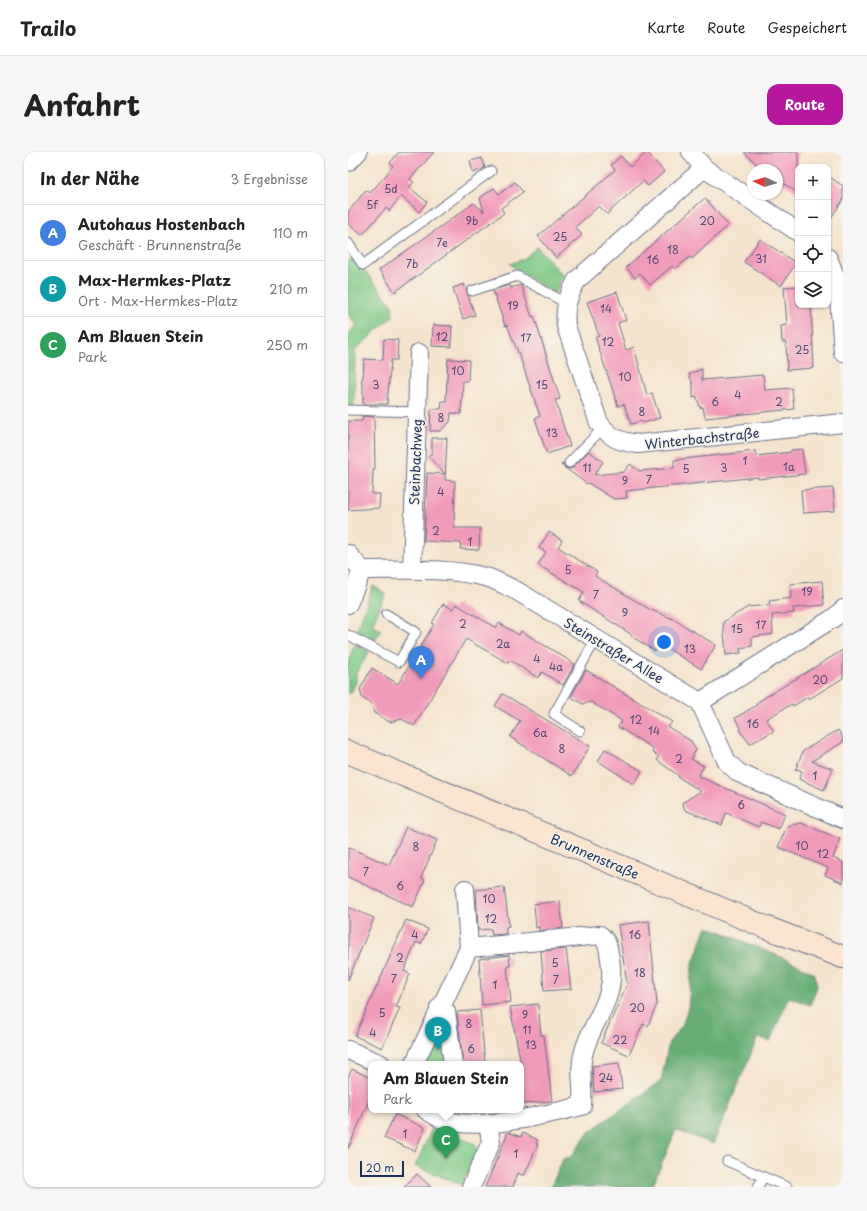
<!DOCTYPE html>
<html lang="de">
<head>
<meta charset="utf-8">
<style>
	:root { --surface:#fff; --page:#f6f6f6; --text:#222; --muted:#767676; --line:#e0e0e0; --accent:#b5179e }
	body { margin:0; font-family:"Playpen Sans",sans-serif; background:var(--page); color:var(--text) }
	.controls { position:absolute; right:12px; top:12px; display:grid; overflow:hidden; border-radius:8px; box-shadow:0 1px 3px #0004 }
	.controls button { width:36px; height:36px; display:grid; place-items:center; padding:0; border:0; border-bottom:1px solid var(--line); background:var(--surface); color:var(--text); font:20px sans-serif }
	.compass { position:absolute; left:399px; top:12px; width:36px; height:36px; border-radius:50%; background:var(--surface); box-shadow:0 1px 3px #0004; rotate:274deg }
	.scale { position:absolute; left:12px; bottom:10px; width:44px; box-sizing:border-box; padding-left:4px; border:2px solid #1b2f5e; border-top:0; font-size:11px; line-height:14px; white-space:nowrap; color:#1b2f5e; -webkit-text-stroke:3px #f7f3e8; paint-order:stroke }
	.you { position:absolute; left:316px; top:490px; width:14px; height:14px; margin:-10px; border:3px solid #fff; border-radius:50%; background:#1a73e8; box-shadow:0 0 0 6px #1a73e833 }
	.badge { display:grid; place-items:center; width:26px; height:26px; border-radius:50%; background:var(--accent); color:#fff; font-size:13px; font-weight:700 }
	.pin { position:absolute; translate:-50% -33px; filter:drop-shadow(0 1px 2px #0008) }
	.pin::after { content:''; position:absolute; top:21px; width:14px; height:12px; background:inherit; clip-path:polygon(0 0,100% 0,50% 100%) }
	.popup { position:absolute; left:20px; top:909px; width:156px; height:52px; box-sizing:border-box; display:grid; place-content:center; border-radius:8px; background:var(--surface); filter:drop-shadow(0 1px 3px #0005); font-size:13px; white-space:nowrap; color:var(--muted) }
	.popup b { font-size:15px; color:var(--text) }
	.popup::after { content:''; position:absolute; left:50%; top:100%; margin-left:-8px; border:8px solid transparent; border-top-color:var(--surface) }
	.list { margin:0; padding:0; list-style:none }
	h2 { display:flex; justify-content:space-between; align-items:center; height:52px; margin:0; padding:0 16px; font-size:17px }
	h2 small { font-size:13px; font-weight:400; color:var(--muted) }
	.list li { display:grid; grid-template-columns:26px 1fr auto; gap:12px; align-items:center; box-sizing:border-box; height:56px; padding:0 16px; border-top:1px solid var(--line) }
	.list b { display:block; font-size:15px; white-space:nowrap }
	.list p { margin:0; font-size:13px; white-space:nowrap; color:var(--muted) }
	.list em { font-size:13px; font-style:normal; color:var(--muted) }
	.icon { flex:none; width:22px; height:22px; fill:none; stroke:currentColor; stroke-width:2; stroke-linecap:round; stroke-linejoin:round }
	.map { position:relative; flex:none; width:495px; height:1035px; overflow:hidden; border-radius:12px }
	header { display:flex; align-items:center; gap:24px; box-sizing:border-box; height:56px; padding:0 20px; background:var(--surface); border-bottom:1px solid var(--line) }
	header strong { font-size:19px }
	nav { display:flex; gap:22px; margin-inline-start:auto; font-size:14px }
	.intro { display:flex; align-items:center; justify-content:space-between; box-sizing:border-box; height:96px; padding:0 24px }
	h1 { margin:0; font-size:28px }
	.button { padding:10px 18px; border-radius:12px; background:var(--accent); color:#fff; font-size:14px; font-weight:700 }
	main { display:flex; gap:24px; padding:0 24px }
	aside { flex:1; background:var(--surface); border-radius:12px; box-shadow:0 1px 3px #0004 }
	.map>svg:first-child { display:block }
	.green { fill:#7fc986; stroke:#4d7c72 }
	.forest { fill:#67ad73; stroke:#416e68 }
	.building { fill:#f19bba }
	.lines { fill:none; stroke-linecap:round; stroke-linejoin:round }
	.service-casing { stroke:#676e85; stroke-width:11 }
	.minor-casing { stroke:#676e85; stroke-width:20 }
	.secondary-casing { stroke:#676e85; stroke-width:24 }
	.service { stroke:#fff; stroke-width:9 }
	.minor { stroke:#fff; stroke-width:18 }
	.secondary { stroke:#fce5d0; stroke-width:22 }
	.labels { text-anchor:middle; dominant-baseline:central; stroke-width:3; stroke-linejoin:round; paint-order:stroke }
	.number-label { font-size:11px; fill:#504a75 }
	.street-label { font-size:13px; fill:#1b2f5e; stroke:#f7f3e8 }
</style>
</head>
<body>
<header>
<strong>Trailo</strong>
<nav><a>Karte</a><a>Route</a><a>Gespeichert</a></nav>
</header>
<div class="intro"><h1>Anfahrt</h1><a class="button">Route</a></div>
<main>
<aside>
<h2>In der Nähe<small>3 Ergebnisse</small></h2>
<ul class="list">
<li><span class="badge" style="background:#3f7fe0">A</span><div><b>Autohaus Hostenbach</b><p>Geschäft · Brunnenstraße</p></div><em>110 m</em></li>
<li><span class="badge" style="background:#0f9aa8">B</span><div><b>Max-Hermkes-Platz</b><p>Ort · Max-Hermkes-Platz</p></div><em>210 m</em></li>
<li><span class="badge" style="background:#2e9e5b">C</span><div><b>Am Blauen Stein</b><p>Park</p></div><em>250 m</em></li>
</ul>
</aside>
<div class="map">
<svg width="495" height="1035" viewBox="0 0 495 1035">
	<rect width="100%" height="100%" fill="#f7f3e8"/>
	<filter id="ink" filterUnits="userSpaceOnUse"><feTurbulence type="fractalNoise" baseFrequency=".025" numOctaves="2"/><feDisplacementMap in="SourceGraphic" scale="8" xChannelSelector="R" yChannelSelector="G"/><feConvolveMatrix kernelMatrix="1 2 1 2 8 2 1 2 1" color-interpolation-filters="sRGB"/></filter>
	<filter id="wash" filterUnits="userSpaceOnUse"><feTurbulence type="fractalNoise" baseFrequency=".012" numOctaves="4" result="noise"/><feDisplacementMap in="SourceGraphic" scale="16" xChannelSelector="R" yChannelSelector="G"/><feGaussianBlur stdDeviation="0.9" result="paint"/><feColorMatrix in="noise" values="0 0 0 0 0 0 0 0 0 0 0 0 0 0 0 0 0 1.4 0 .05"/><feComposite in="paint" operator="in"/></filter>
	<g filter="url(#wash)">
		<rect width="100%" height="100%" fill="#f5e4cd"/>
		<path class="green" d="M189 95 215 123 207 141 198 137 162 112 176 107Z
			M6 106 44 153 45 164 7 198 6 255H0V182L9 173 0 162V109Z
			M25 434 38 442C32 453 29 462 24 473L33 478 27 488 9 478Z
			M6 492 21 500 8 521V530L3 541 0 542V513Z
			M95 870 101 912H74Z
			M85 974 127 992 130 1000 114 1033 67 1014Z"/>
		<path class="forest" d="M359 774 449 812 467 822 469 835 462 853 441 845 422 889 410 885 365 992 328 978 304 1035H203L215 1007 223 1005 241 980 313 929 321 890 334 874 340 856 344 813Z"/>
		<g id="blocks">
			<path class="building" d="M51 0H86L62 27 66 30 61 35 79 50 71 60 53 44 41 59 38 56 14 83 0 72V60L18 38 22 41 38 23 45 14 42 11Z
				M299 0 316 20 300 34 295 29 259 62 251 54 227 75 234 83 208 106 190 84 267 18 263 13 273 4 282 15Z
				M396 0H450V41L429 27V18H415Z
				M134 6 137 16 125 21 122 9Z
				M480 24 495 34V48L480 70Z
				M167 30 175 40 153 56 156 61 47 140 31 118 126 51 136 60 132 46 146 36 151 42Z
				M357 46 380 73 344 107 342 105 327 117 324 114 302 133 292 121 287 126 278 115Z
				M412 87 448 111 433 134 396 110Z
				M116 132 127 163 115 167 105 136Z
				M162 133 163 136 173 133 184 165 186 164 212 247 207 248 222 294 199 302 187 266 192 264 172 205 159 173 157 174 145 138Z
				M450 134V153H463L466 216 439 218 438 190H434L433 174 439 173 436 135Z
				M269 140 278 168 270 171 278 198 286 195 299 243 304 241 312 266 295 271 294 269 283 272 276 252 270 254 247 185 251 184 239 150Z
				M85 173 104 174 103 195 84 194Z
				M36 187 50 188 49 208H43L39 252H15V234L13 229 15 225 16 207 35 208Z
				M100 207 121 208 120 229H115L113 262 103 261 102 270 92 279H82L83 257H93L94 249H98Z
				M354 217V228L415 223 417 238 444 236 446 257 357 266 355 255 352 256 349 245 345 246V233L341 222Z
				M15 264 26 265 27 318H25L24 342H32L31 356 0 358V269H14Z
				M84 286H99L97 328 107 329 106 376H132L131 398 112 397 113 391 76 389 79 321 97 322 80 304 84 301Z
				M454 297 457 322 410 327V325L278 339 279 346 266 347 240 331 239 332 213 313 215 311 217 316 223 317 241 299 255 310 246 323 276 320 282 312 291 319 326 316V308L408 299V304L443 300V298Z
				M485 336 487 359 455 361 453 338Z
				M201 380 214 388 210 395 249 420 247 424 301 457 325 467 368 493 353 517 311 491 307 499 283 484 284 483 231 449 236 440 190 413 198 400 191 396Z
				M474 429 476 453 445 456 446 461 424 463 425 482 404 485V494L392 496 393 501 378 503 375 470 400 455 422 453 421 449 443 446 442 432Z
				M95 452 105 457 108 452 148 476 151 471 171 483 173 479 227 512 215 533 194 520 190 526 162 508 160 511 118 487 66 574 54 567 42 570 26 561 24 552 14 546 12 537 24 516 50 532 86 472 84 471Z
				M495 498V526L461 547 460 545 445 554 444 552 418 567 426 579 402 592 392 579 393 576 387 566 409 553 408 551Z
				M238 518 324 570 320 575 343 589 348 598 343 607 356 614 350 624 437 662 431 677 413 670 411 675 378 661 374 673 337 658 334 651 353 639 330 625 331 624 309 608 311 605 304 600 306 597 270 575 274 569 243 550 235 552 223 545Z
				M155 542 242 594 224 624 162 585 172 569 147 554Z
				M490 578 495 586V590L464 609 485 617 476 638 451 627 454 619 449 617 447 619 455 599Z
				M257 597 294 619 286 632 250 609Z
				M453 671 492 687 485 706 495 710V731L477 723 480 716 430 695 439 674Z
				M58 675 89 688 73 726 77 728 65 755 0 725V695L41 713Z
				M156 735 161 774 158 775V782L144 783 143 777 130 778 128 738Z
				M212 749 215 776 191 779V775L188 776 186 752Z
				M0 755 26 766 0 828Z
				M58 768 80 777 73 792 68 790 56 819 62 822 48 855 52 856 34 896 7 884Z
				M301 769 309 852 300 874 295 872 281 903 253 891 279 832 270 773Z
				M218 797 223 837 196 839 193 799Z
				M161 803 162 814H159L163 850 134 853 131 807Z
				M190 852 193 883H196L204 949 174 952 173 912 162 855Z
				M132 858 137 912H115L109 860Z
				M271 911 274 937 246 940 244 914Z
				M4 917 23 926V944L0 997V925Z
				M47 962 77 976 67 999 36 986Z
				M160 980 173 985 175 981 190 988 188 992H190L176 1024 170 1021 165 1035H137Z
				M69 1022 83 1035H56Z"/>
		</g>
	</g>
	<g filter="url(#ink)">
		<use href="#blocks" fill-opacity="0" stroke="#676e85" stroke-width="1"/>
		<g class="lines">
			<g class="service-casing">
				<path id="service" d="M0 91 15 113 143 19
					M124 139 169 124 218 151
					M0 258 69 260
					M221 311 255 276
					M0 483 51 510 68 480 38 462
					M232 579 206 562 248 487
					M379 1009 439 1035
					M410 1035 415 1025"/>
			</g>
			<g class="minor-casing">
				<path id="minor" d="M343 0 356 16 450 80
					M0 10 10 0
					M356 16 229 128C220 144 216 155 218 174L251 271C264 287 270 289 290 292L495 271
					M480 106 490 131 495 200
					M0 402 14 418 0 452
					M14 418C55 418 100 415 141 426 150 429 160 435 169 439L352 550 487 465 495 457
					M64 418 71 201
					M352 550 379 610 391 621 495 667
					M91 856 98 860 105 912
					M0 898 33 912
					M66 912 121 796 117 737
					M78 958C83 961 89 965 94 967 130 980 197 963 234 954 236 935 230 918 236 899 246 864 269 848 262 807 260 796 261 791 252 783L121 796
					M123 1035 143 990 140 971"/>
			</g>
			<g class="secondary-casing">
				<path id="secondary" d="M0 600 417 775 495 805"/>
			</g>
			<use href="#service" class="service"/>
			<use href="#minor" class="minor"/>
			<use href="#secondary" class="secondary"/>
		</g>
	</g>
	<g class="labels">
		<g class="number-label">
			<text x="43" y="36">5d</text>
			<text x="24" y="52">5f</text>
			<text x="124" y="68">9b</text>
			<text x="359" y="68">20</text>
			<text x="212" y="84">25</text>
			<text x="94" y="90">7e</text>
			<text x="325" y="97">18</text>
			<text x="413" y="106">31</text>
			<text x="305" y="107">16</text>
			<text x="64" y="111">7b</text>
			<text x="165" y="153">19</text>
			<text x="258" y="156">14</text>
			<text x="94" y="184">12</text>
			<text x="178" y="185">17</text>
			<text x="260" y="189">12</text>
			<text x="454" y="197">25</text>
			<text x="110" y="218">10</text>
			<text x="277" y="224">10</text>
			<text x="28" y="232">3</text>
			<text x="194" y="232">15</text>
			<text x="390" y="242">4</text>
			<text x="367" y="249">6</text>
			<text x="431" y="249">2</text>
			<text x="294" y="259">8</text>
			<text x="93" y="265">8</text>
			<text x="204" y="280">13</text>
			<text x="397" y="308">1</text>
			<text x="441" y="314">1a</text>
			<text x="239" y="315">11</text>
			<text x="376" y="315">3</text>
			<text x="338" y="316">5</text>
			<text x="301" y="327">7</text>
			<text x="277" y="328">9</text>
			<text x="93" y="339">4</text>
			<text x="88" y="378">2</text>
			<text x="122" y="389">1</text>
			<text x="220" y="417">5</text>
			<text x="459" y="439">19</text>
			<text x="248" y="442">7</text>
			<text x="277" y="460">9</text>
			<text x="115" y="471">2</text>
			<text x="413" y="472">17</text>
			<text x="389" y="476">15</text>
			<text x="155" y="491">2a</text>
			<text x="342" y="496">13</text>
			<text x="189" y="506">4</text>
			<text x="208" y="514">4a</text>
			<text x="472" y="527">20</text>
			<text x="288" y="567">12</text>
			<text x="405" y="571">16</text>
			<text x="306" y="578">14</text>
			<text x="192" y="580">6a</text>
			<text x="214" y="596">8</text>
			<text x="331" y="606">2</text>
			<text x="467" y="623">1</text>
			<text x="393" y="652">6</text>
			<text x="454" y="693">10</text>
			<text x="68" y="694">8</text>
			<text x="475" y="701">12</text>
			<text x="18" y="719">7</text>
			<text x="52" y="733">6</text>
			<text x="141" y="746">10</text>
			<text x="143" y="766">12</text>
			<text x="67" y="782">4</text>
			<text x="287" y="782">16</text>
			<text x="52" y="805">2</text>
			<text x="207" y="810">5</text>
			<text x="292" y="820">18</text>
			<text x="46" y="826">7</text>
			<text x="208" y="827">7</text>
			<text x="147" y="832">1</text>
			<text x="289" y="855">20</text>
			<text x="34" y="860">5</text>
			<text x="177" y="862">9</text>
			<text x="121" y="871">8</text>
			<text x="179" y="877">11</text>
			<text x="25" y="880">4</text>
			<text x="272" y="887">22</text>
			<text x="183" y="892">13</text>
			<text x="123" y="896">6</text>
			<text x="258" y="925">24</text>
			<text x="57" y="981">1</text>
			<text x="168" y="1001">1</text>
		</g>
		<g class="street-label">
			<text transform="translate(354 286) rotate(-6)">Winterbachstraße</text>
			<text transform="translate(67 310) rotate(-88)">Steinbachweg</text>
			<text transform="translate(266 498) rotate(31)">Steinstraßer Allee</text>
			<text transform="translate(247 704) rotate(23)">Brunnenstraße</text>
		</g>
	</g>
</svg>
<div class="controls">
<button>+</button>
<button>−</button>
<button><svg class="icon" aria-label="locate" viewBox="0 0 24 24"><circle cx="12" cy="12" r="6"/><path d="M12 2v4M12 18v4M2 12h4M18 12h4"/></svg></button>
<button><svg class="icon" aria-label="layers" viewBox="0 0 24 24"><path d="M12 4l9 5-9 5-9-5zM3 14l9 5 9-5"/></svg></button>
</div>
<svg class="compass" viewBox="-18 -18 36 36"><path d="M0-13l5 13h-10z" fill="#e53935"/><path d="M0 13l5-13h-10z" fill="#767676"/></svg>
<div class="scale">20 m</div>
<div class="you"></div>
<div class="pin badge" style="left:73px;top:527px;background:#3f7fe0">A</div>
<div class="pin badge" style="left:90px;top:898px;background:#0f9aa8">B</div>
<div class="pin badge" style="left:98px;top:1007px;background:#2e9e5b">C</div>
<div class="popup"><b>Am Blauen Stein</b>Park</div>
</div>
</main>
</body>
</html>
